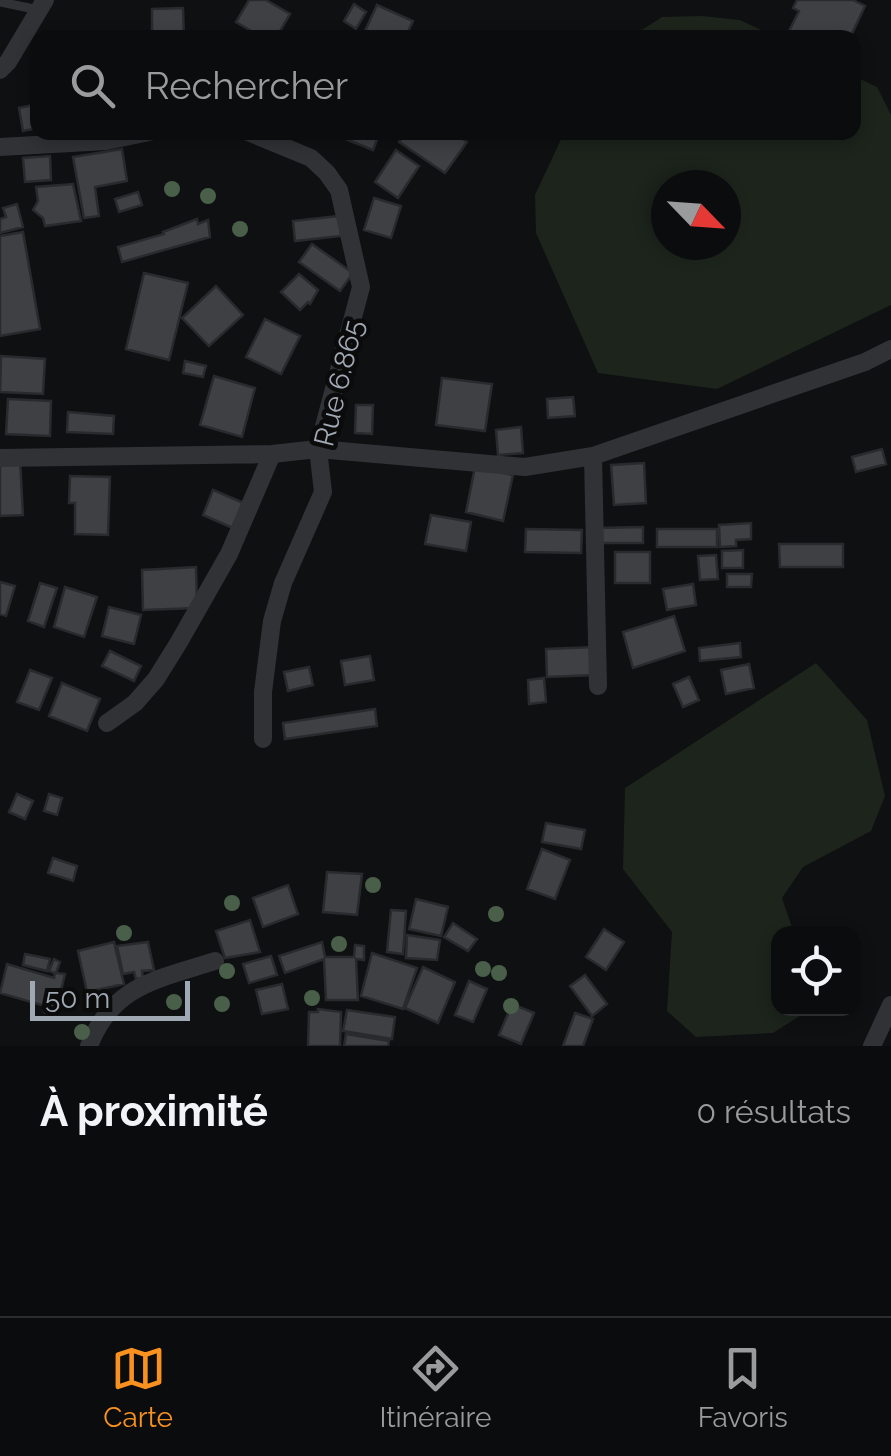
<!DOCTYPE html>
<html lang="fr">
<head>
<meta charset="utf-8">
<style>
	:root { --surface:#0b0c0d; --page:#191a1b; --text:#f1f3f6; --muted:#9a9b9d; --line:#2b2c2e; --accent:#f99120 }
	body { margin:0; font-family:Raleway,sans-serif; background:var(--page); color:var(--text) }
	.controls { position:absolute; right:30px; bottom:30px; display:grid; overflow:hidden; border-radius:20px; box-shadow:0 5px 15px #0003 }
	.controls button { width:90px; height:90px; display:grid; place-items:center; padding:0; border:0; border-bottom:2px solid var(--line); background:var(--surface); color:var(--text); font:50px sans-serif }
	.compass { position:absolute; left:651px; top:170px; width:90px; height:90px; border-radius:50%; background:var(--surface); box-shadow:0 5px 15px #0003; rotate:115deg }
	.scale { position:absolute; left:30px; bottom:25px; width:160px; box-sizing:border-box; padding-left:10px; border:5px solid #a0a8b3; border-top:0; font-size:28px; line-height:35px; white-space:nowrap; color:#a0a8b3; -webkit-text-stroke:8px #0b0b0c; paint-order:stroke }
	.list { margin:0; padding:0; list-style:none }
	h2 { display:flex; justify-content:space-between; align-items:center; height:130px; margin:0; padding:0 40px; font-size:42px }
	h2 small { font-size:32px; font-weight:400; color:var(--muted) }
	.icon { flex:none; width:55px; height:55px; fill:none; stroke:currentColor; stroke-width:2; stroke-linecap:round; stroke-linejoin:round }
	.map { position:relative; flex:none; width:891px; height:1046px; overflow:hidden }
	.search { position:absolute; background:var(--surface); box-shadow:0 5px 15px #0003; left:30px; right:30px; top:30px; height:110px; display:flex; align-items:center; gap:25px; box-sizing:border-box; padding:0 35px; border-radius:20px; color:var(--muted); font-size:38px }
	.sheet { height:270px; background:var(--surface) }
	nav { display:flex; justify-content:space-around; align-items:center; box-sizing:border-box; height:140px; border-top:2px solid var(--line); background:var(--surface); font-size:28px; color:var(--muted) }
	nav a { display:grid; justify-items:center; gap:5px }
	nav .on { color:var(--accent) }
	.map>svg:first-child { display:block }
	.green { fill:#1c241c; fill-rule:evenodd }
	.building { fill:#3e4044; stroke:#292a2d; stroke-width:2.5 }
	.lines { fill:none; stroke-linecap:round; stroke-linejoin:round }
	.lane { stroke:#303236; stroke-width:9 }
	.street { stroke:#303236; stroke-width:18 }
	.tree { fill:#495f49 }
	.labels { text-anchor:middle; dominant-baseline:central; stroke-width:9; stroke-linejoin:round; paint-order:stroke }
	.street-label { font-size:28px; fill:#a0a8b3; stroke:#0b0b0c }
</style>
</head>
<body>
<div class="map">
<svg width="891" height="1046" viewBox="0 0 891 1046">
	<rect width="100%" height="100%" fill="#0f1011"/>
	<path class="green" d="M702 16 740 20 776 37H631L662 17Z
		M854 76 877 87 891 115V305L717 389 598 373 536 233 535 195 564 133 854 132ZM726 185V245H666V185Z
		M816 663 867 720 885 796 871 831 803 867 782 898 794 933 778 934V1008L806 1009V1012L773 1033 696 1037 667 1011 672 932 623 869 625 788Z"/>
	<path class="building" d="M249 0H266L290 14 276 38H263L236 22Z
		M797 0H853L865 6 850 38H802L789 31 799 11 793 8Z
		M354 4 366 12 356 29 344 21Z
		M377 5 413 21 405 38H380L365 31Z
		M183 8 184 38H152V9Z
		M38 104V128L23 131 19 108Z
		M328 132H380L373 150Z
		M406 132H453L467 142 445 173 399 142Z
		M122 149 127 181 95 187 99 216 84 218 73 157Z
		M396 150 419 166 398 198 375 182Z
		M50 156 51 180 25 182 23 158Z
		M73 184 81 221 45 226 43 218 33 210 38 201 36 187Z
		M138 192 142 205 119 212 115 199Z
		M374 198 401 206 391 238 364 230Z
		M17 204 23 227 0 233V219L6 217 3 208Z
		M339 216 341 236 295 241 293 221Z
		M197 219 198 224 208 220 210 237 122 262 118 247 164 234 163 232Z
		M23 232 40 329 0 336V236Z
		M312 244 353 273 340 291 299 262Z
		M144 273 188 283 169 360 126 349Z
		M299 274 318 290 310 304 308 302 300 310 281 292Z
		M216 286 243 315 209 346 182 318Z
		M265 319 300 336 281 374 246 357Z
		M1 356 45 359 43 394 0 392Z
		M185 361 206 366 203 377 183 373Z
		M214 376 255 388 242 437 200 425Z
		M442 378 492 384 485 431 436 425Z
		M573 397 575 416 548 418 547 399Z
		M8 399 51 401 50 436 6 434Z
		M356 405H373L372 434 355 433Z
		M68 412 114 416 113 434 67 432Z
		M521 427 523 453 498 455 496 430Z
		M882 449 886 464 856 472 852 457Z
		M20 460 23 515 0 516V463Z
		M644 463 646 503 614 505 611 465Z
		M475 467 513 475 503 521 466 512Z
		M70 476 110 477 108 535 75 534V503H69Z
		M213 490 246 504 235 529 203 515Z
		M431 515 471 522 466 551 425 544Z
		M751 523V539L736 540V546L720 547 719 525Z
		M643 527V543H597V528Z
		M526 529 582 530 581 553 525 552Z
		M657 529H717V547H657Z
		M779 544H843V567H780Z
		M743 550V568H722V551Z
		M615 552H650V583H615Z
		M716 555 718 579 700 580 698 556Z
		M196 567 197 608 143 610 142 570Z
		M727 574H752L751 587H727Z
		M0 582 15 586 6 616 0 614Z
		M40 583 57 588 44 627 28 621Z
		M693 584 696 605 667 610 663 589Z
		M65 587 97 597 84 637 54 627Z
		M109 607 141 615 134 644 102 636Z
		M674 616 685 651 633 668 623 632Z
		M740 643 741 657 700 661 699 648Z
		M595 647V675L547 677 546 649Z
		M110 651 141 666 134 681 102 666Z
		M370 656 374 680 345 685 341 661Z
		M749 664 754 688 726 694 721 670Z
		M309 667 313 685 288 691 284 672Z
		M30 670 52 678 39 710 17 702Z
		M689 677 699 700 683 707 673 684Z
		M544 678 546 702 529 704 528 680Z
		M62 683 100 699 87 731 49 716Z
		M375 709 377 726 285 739 283 723Z
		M17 794 33 801 25 819 9 812Z
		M49 794 62 798 57 815 44 811Z
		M546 823 585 830 581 849 542 842Z
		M542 849 570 860 555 899 527 889Z
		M53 858 77 866 73 881 48 873Z
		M327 872 362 874 357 915 323 912Z
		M288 885 298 914 263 927 253 898Z
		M416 899 448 907 441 936 409 929Z
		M391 910 406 911 403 954 387 952Z
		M250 920 260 952 225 958 216 931Z
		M453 923 477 939 468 951 444 937Z
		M604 929 624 942 606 970 586 957Z
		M407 935 440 940 437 960 406 958Z
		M114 942 124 984 87 992 78 951Z
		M148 942 154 970 142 971 143 978 136 979 134 972 123 974 117 946Z
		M322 942 325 957H354L355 945 364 946V960L356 959 358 1000H326L324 959 285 973 279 956Z
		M372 953 417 968 403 1009 361 996Z
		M25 954 50 959 47 971 23 965Z
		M271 956 277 975 249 983 243 964Z
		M54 959 60 962 56 973 65 974 55 1015 43 1012 45 1006 0 993 7 964 54 978 55 973 49 971Z
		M423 967 455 982 438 1023 405 1008Z
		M585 975 607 1004 592 1016 570 986Z
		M469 981 487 989 473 1022 455 1015Z
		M282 984 288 1009 262 1014 256 990Z
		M512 1004 534 1013 521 1044 499 1035Z
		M318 1009 341 1012 340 1046H308L309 1012H318Z
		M347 1010 395 1017 392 1039 343 1031Z
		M575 1013 593 1019 583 1046H563Z
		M346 1034 389 1041 388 1046H344Z"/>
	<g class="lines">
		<path class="lane" d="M0 2 39 10"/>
		<path class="street" d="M0 70 8 62 45 0
			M248 132 311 158 327 173 339 190 361 287 318 449 323 492 283 583 272 621 263 692V739
			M0 147 106 141 149 132
			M593 456 598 686
			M0 458 272 454 318 449 525 467 593 456 865 362 891 349
			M107 723 135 703 156 679 179 642 229 554 272 454
			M89 1046C112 985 159 979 215 961
			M872 1046 891 1005"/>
	</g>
	<g class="tree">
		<circle cx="172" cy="189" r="8"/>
		<circle cx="208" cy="196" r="8"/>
		<circle cx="240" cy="229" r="8"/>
		<circle cx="373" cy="885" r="8"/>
		<circle cx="232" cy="903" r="8"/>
		<circle cx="496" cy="914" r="8"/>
		<circle cx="124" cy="933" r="8"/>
		<circle cx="339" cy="944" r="8"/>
		<circle cx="483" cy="969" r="8"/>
		<circle cx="227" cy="971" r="8"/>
		<circle cx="499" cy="973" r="8"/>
		<circle cx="312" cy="998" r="8"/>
		<circle cx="174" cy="1002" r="8"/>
		<circle cx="222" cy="1004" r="8"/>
		<circle cx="511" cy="1006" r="8"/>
		<circle cx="82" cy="1032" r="8"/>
	</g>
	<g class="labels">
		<g class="street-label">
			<text transform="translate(339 383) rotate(-76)">Rue 6.865</text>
		</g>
	</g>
</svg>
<div class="controls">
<button><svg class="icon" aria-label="locate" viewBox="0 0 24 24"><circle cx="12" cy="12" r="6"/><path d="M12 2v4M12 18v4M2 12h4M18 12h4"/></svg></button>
</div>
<svg class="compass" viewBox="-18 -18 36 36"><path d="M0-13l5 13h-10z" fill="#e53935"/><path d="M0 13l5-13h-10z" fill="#9a9b9d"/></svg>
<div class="scale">50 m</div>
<div class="search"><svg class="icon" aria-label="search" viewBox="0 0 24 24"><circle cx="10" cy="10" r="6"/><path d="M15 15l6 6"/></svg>Rechercher</div>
</div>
<section class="sheet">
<h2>À proximité<small>0 résultats</small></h2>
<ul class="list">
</ul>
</section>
<nav>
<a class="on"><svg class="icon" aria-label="map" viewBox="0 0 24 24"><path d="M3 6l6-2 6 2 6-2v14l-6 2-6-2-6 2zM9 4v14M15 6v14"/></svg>Carte</a>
<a><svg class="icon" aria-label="directions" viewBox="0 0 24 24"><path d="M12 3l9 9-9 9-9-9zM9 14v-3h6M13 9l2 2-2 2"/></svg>Itinéraire</a>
<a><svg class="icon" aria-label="saved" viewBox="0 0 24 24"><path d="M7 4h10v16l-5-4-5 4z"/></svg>Favoris</a>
</nav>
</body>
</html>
